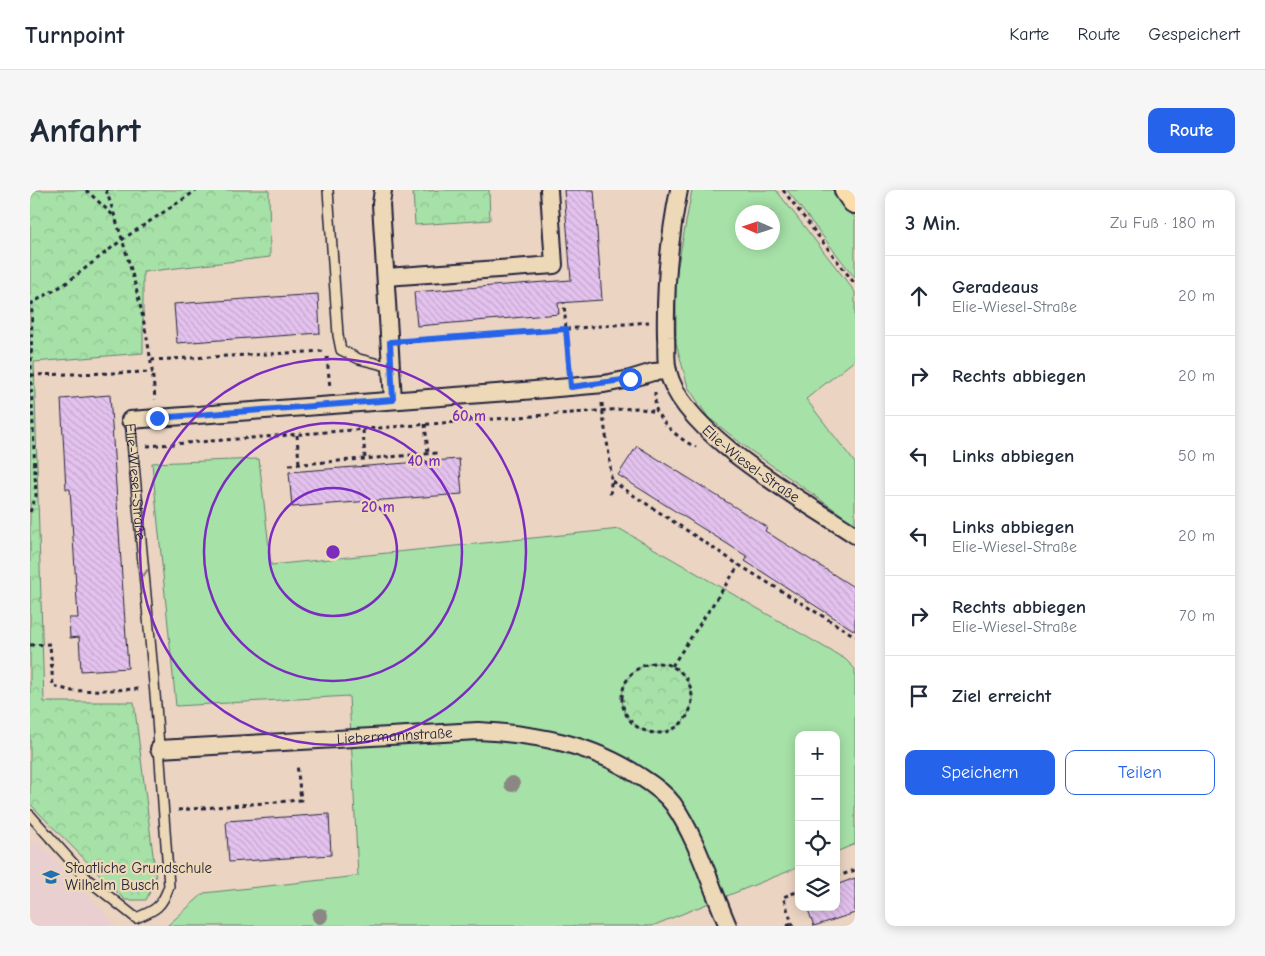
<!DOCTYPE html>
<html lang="de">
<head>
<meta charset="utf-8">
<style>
	:root { --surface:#fff; --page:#f6f6f7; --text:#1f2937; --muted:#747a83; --line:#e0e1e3; --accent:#2563eb }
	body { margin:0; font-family:"Comic Neue",sans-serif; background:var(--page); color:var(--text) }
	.controls { position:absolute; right:15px; bottom:15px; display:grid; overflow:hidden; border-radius:10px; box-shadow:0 2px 12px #0003 }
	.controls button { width:45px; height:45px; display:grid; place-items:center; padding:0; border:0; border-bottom:1px solid var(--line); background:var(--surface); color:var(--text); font:25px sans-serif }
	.compass { position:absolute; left:705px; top:15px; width:45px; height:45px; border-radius:50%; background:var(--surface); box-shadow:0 2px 12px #0003; rotate:273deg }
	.stop { position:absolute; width:15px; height:15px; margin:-11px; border:4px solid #2563eb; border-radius:50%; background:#fff }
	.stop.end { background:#2563eb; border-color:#fff; box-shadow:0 1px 5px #0008 }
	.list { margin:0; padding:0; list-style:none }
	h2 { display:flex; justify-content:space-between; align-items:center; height:65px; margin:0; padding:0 20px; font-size:21px }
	h2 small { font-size:16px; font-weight:400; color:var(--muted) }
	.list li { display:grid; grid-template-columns:32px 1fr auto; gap:15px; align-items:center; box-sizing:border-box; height:80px; padding:0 20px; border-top:1px solid var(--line) }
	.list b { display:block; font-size:19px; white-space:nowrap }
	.list p { margin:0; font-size:16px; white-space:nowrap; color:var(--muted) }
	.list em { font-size:16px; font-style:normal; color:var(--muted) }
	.actions { display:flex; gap:10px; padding:15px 20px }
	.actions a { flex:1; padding:11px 0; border:1px solid var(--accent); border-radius:10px; text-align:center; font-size:18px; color:var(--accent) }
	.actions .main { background:var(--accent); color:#fff }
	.icon { flex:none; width:28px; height:28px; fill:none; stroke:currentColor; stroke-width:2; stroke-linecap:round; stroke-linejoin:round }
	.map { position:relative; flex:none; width:825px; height:736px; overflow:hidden; border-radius:10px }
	header { display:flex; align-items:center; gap:30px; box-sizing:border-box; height:70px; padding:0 25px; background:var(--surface); border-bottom:1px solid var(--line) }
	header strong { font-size:24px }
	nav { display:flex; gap:28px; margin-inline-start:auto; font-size:18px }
	.intro { display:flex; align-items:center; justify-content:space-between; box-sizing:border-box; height:120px; padding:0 30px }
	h1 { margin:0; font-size:35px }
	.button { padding:12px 22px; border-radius:10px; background:var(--accent); color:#fff; font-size:18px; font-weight:700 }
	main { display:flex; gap:30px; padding:0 30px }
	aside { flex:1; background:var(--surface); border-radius:10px; box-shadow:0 2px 12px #0003 }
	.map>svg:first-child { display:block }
	.built { fill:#e9cfcf }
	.grass { fill:#a6e1a7; stroke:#648271; fill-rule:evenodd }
	.park { fill:url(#park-crowns); stroke:#648271 }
	.building { fill:url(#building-back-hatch); stroke:#22223b }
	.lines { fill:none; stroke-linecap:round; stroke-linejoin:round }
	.lane-casing { stroke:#22223b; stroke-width:12 }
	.street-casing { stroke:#22223b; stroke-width:20 }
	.primary-casing { stroke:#22223b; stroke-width:30 }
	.path { stroke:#22223b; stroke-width:3; stroke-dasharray:4 4; stroke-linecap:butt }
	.lane { stroke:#edd8b7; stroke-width:9 }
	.street { stroke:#edd8b7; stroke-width:16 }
	.primary { stroke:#fbdcab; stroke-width:26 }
	.tree { fill:#8b8784 }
	.oneway { stroke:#887d79 }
	.route { stroke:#2563eb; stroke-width:6 }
	.ring { fill:none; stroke:#7b2cbf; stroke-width:2.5 }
	.labels { text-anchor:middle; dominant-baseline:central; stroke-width:4.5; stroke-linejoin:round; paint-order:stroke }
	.street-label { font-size:15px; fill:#22223b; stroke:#edd8b7 }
	.poi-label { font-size:15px; fill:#22223b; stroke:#edd8b7; text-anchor:start }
	.centre { fill:#7b2cbf; stroke:#edd8b7; stroke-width:2.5 }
	.ring-label { font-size:15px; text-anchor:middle; font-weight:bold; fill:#7b2cbf; stroke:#edd8b7; stroke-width:4.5; stroke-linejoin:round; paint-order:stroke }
</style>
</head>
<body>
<header>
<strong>Turnpoint</strong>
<nav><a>Karte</a><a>Route</a><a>Gespeichert</a></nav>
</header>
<div class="intro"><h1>Anfahrt</h1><a class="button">Route</a></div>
<main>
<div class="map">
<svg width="825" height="736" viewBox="0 0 825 736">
	<defs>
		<pattern id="park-crowns" width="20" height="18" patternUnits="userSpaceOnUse" patternTransform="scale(1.25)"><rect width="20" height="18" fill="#a6e1a7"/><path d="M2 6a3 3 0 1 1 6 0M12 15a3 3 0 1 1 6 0" fill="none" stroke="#8fc191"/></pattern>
		<pattern id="building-back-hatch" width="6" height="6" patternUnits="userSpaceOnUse" patternTransform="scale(1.25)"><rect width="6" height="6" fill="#e4c2ee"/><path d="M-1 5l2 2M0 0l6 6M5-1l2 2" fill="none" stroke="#c3a6cd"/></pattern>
	</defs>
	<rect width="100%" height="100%" fill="#ebd4c2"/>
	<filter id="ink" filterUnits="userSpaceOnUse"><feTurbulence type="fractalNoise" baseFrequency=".02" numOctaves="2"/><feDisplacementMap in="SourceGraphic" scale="10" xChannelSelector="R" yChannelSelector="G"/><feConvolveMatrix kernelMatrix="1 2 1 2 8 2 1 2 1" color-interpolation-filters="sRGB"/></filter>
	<g filter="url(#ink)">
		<path class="built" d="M6 650 72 720 85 736H0V655Z"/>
		<path class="grass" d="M662 0H746L825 102V170L776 209 825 273V334L717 258 678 227 658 197 646 153V86ZM742 22V52H712V22Z
			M757 0H803L825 28V88Z
			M229 269 241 375 590 339 815 469 825 479V654L806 662V545H769V677L622 736H137L174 703 328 686 319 506 146 516 122 273Z"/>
		<path class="park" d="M0 0H239L240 67 113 82V163L4 172 14 512H104L126 689 116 710H95L0 614Z
			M411 0H459L460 30 385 35 383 2Z
			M592 508a35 35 0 1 1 70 0a35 35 0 1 1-70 0Z"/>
		<path class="building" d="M534 0H564L572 110 528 113 529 124 387 136 384 102 541 90Z
			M288 104 290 143 147 153 144 114Z
			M80 205 98 478 51 481 49 447 40 448 39 428H48L40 299H36L31 209Z
			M607 256 737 337 735 341 825 398V441L715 371 718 367 588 285Z
			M429 269 432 304 262 317 259 282Z
			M299 624 301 665 199 672 196 631Z
			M825 688V723L784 736 777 717H806V695Z"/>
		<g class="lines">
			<g class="lane-casing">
				<g id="lane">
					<path d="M298 0 308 145 311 160 329 169 361 177"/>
					<path id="s1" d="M100 230 126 515 139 696C132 717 126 720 106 728"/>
					<path d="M0 625 57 689 106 728"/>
				</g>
			</g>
			<g class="street-casing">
				<g id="street">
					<path d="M353 0 351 14 363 210"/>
					<path id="s2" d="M649 0C639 48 635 97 636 147 637 157 635 170 638 181 651 243 774 311 825 345"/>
					<path d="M356 87 524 75 519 0"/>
					<path d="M100 230 493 201 574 194 600 189 623 182 638 181"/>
					<path id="s3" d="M129 559 448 541C507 544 562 554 611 587 622 594 635 603 643 614 667 648 681 697 698 736"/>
				</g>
			</g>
			<g class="primary-casing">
				<path id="primary" d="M818 0 825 10"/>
			</g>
			<path class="path" d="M56 0 85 27
				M76 0C99 67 120 139 125 210
				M753 0 825 94
				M378 151 536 139 534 113
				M297 167 300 198
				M121 170 296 161
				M539 179 536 139 619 132
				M1 185 123 182
				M625 202C625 208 625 217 627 222 633 235 653 252 666 257
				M572 213C574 245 584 275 580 306
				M395 234 398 263
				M333 240 335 269
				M267 245 269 274
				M117 256 606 218 627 222
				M259 275 408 263
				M582 291 709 375 825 446
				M0 322 6 306 1 191 2 113 35 94 93 49 167 0
				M0 455 20 454 23 496 42 501 111 499
				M592 508a35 35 0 1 1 70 0a35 35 0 1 1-70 0Z
				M642 476 709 375
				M148 620 271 610 267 574
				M806 687 825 680
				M757 736 762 734
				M763 736 753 707 769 701"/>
			<use href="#lane" class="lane"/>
			<use href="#street" class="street"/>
			<use href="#primary" class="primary"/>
		</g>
		<g class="tree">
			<circle cx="482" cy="594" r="8"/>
			<circle cx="290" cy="726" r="8"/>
		</g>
		<defs><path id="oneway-chevron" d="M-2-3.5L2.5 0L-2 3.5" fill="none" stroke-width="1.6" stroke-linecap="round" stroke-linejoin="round" transform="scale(1.25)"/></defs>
		<use class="oneway" href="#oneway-chevron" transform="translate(113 383) rotate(85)"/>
	</g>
	<g class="lines" filter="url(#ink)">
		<path class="route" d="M127 228 363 210 360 152 536 139 541 197 600 189"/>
	</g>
	<g class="ring">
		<circle cx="303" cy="362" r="64"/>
		<circle cx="303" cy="362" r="129"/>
		<circle cx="303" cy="362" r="193"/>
	</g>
	<defs>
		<g id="school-bare" transform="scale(1.35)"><path d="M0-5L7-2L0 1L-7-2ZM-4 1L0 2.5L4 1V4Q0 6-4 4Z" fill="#1f6fb2" stroke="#edd8b7" stroke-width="2.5" paint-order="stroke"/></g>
	</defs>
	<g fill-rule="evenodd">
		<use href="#school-bare" x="21" y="687"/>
	</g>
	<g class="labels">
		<g class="street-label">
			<text stroke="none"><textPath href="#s2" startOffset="309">Elie-Wiesel-Straße</textPath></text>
			<text stroke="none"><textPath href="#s1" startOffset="62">Elie-Wiesel-Straße</textPath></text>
			<text stroke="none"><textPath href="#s3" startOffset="236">Liebermannstraße</textPath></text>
		</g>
		<g class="poi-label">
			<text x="35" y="678">Staatliche Grundschule<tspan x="35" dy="17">Wilhelm Busch</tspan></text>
		</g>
	</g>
	<circle cx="303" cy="362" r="8" class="centre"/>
	<g class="ring-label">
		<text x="439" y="231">60 m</text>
		<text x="394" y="276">40 m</text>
		<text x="348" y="322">20 m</text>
	</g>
</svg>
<div class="controls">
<button>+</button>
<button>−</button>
<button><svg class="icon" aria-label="locate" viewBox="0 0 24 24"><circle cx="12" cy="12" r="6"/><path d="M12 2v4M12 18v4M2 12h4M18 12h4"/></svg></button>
<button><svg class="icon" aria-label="layers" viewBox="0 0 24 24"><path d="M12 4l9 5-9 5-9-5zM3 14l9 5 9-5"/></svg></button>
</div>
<svg class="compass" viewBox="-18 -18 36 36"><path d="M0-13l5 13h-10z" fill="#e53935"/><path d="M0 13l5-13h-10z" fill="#747a83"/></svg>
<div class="stop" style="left:600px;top:189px"></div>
<div class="stop end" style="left:127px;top:228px"></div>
</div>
<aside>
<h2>3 Min.<small>Zu Fuß · 180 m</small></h2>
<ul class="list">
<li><svg class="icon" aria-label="ahead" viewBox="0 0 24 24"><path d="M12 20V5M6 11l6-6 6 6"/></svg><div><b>Geradeaus</b><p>Elie-Wiesel-Straße</p></div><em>20 m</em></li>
<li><svg class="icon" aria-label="right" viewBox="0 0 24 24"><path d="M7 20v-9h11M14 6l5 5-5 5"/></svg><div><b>Rechts abbiegen</b></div><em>20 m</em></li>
<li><svg class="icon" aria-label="left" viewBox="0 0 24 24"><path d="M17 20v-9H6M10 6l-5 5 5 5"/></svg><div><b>Links abbiegen</b></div><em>50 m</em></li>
<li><svg class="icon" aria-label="left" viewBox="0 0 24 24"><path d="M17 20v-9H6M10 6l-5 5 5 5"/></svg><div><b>Links abbiegen</b><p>Elie-Wiesel-Straße</p></div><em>20 m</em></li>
<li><svg class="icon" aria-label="right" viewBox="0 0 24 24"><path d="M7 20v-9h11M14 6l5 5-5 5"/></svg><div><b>Rechts abbiegen</b><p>Elie-Wiesel-Straße</p></div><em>70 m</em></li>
<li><svg class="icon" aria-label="arrive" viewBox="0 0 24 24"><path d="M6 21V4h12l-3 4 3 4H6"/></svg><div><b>Ziel erreicht</b></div></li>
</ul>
<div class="actions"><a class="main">Speichern</a><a>Teilen</a></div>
</aside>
</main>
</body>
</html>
